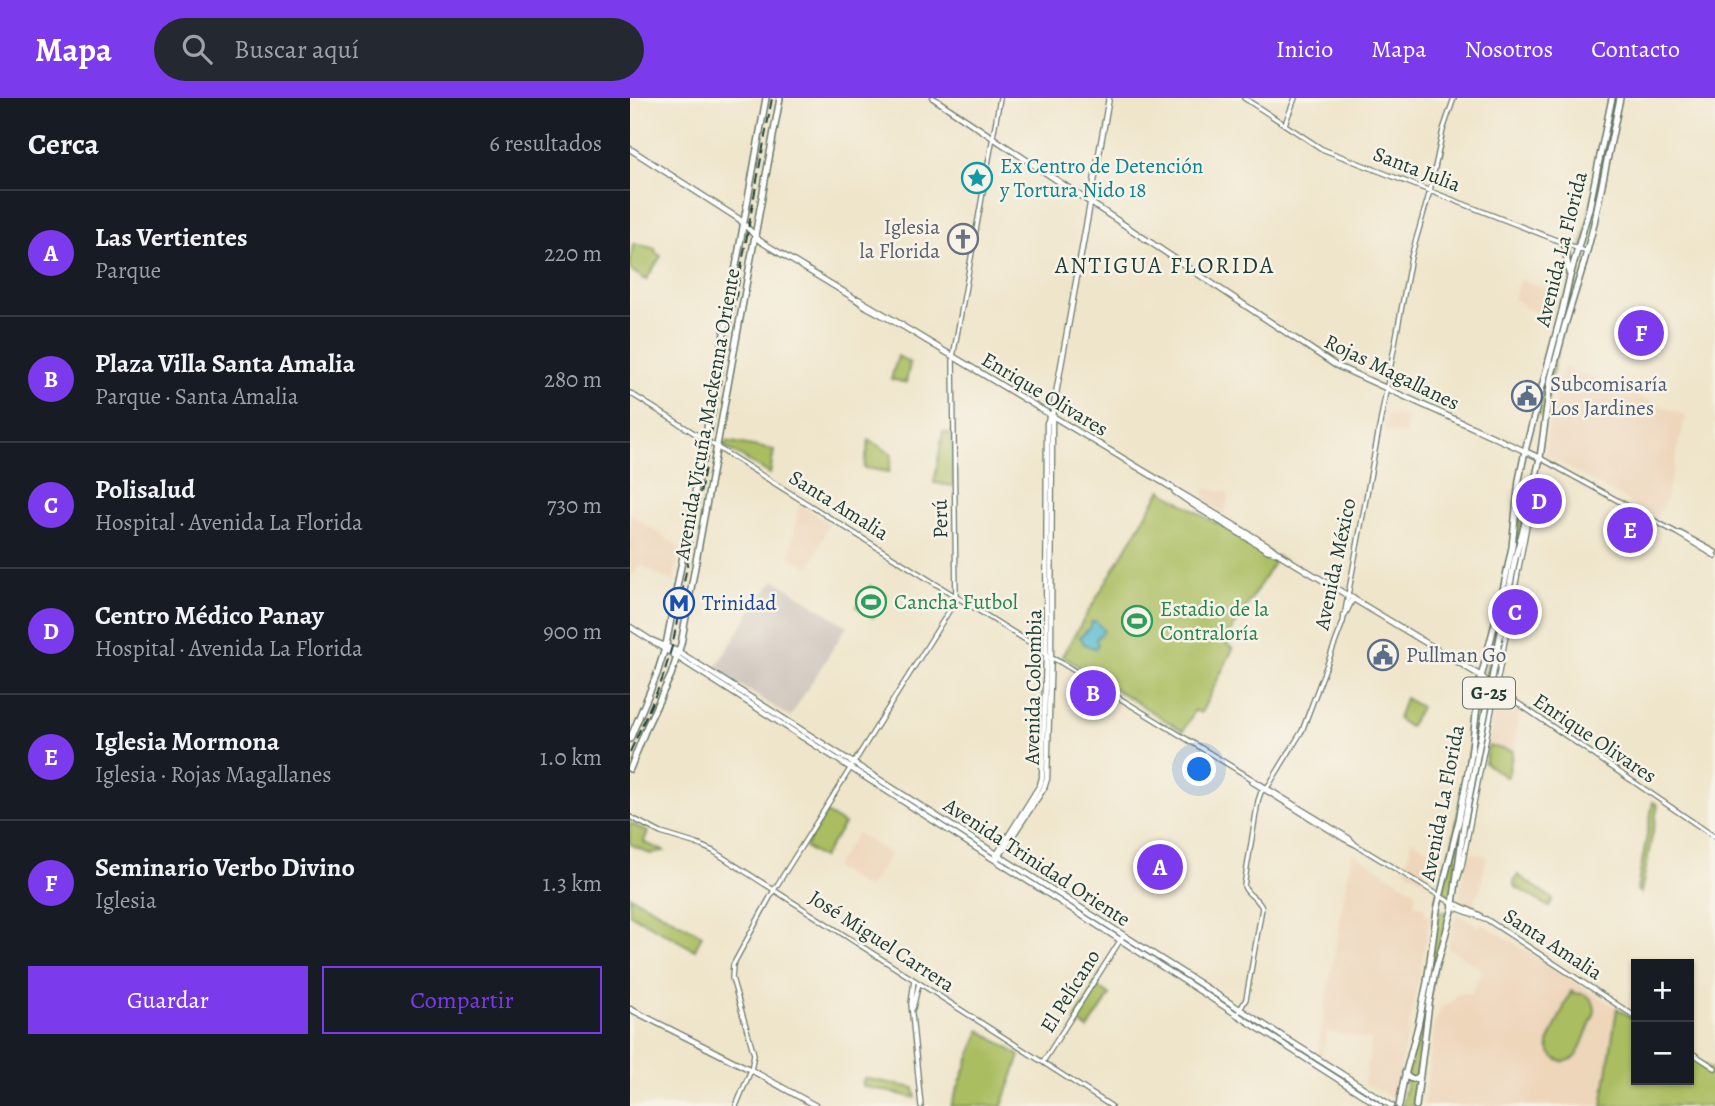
<!DOCTYPE html>
<html lang="es">
<head>
<meta charset="utf-8">
<style>
	:root { --surface:#171b24; --page:#242831; --text:#f1f3f6; --muted:#9ea1a6; --line:#363941; --accent:#7c3aed }
	body { margin:0; font-family:Alegreya,serif; background:var(--page); color:var(--text) }
	.controls { position:absolute; right:21px; bottom:21px; display:grid; overflow:hidden; border-radius:0px; box-shadow:0 2px 5px #0004 }
	.controls button { width:63px; height:63px; display:grid; place-items:center; padding:0; border:0; border-bottom:2px solid var(--line); background:var(--surface); color:var(--text); font:35px sans-serif }
	.you { position:absolute; left:570px; top:672px; width:24px; height:24px; margin:-18px; border:5px solid #fff; border-radius:50%; background:#1a73e8; box-shadow:0 0 0 10px #1a73e833 }
	.badge { display:grid; place-items:center; width:46px; height:46px; border-radius:50%; background:var(--accent); color:#fff; font-size:23px; font-weight:700 }
	.pin { position:absolute; translate:-50% -50%; border:4px solid #fff; box-shadow:0 2px 7px #0006 }
	.list { margin:0; padding:0; list-style:none }
	h2 { display:flex; justify-content:space-between; align-items:center; height:91px; margin:0; padding:0 28px; font-size:30px }
	h2 small { font-size:23px; font-weight:400; color:var(--muted) }
	.list li { display:grid; grid-template-columns:46px 1fr auto; gap:21px; align-items:center; box-sizing:border-box; height:126px; padding:0 28px; border-top:2px solid var(--line) }
	.list b { display:block; font-size:26px; white-space:nowrap }
	.list p { margin:0; font-size:23px; white-space:nowrap; color:var(--muted) }
	.list em { font-size:23px; font-style:normal; color:var(--muted) }
	.actions { display:flex; gap:14px; padding:21px 28px }
	.actions a { flex:1; padding:16px 0; border:2px solid var(--accent); border-radius:0px; text-align:center; font-size:24px; color:var(--accent) }
	.actions .main { background:var(--accent); color:#fff }
	.icon { flex:none; width:38px; height:38px; fill:none; stroke:currentColor; stroke-width:2; stroke-linecap:round; stroke-linejoin:round }
	.map { position:relative; flex:none; width:1085px; height:1008px; overflow:hidden }
	header { display:flex; align-items:center; gap:42px; box-sizing:border-box; height:98px; padding:0 35px; background:var(--accent); color:#fff }
	header strong { font-size:33px }
	nav { display:flex; gap:38px; margin-inline-start:auto; font-size:24px }
	.search { width:490px; height:63px; background:var(--page); display:flex; align-items:center; gap:18px; box-sizing:border-box; padding:0 24px; border-radius:38px; color:var(--muted); font-size:26px }
	main { display:flex }
	aside { flex:1; background:var(--surface) }
	.map>svg:first-child { display:block }
	.built { fill:#eed6bb }
	.industrial { fill:#ccc2b9 }
	.green { fill:#aabd61; stroke:#647d4a; stroke-width:2 }
	.water { fill:#52bad0; stroke:#387c82; stroke-width:2 }
	.lines { fill:none; stroke-linecap:round; stroke-linejoin:round }
	.tertiary-casing { stroke:#687868; stroke-width:6 }
	.secondary-casing { stroke:#687868; stroke-width:7 }
	.primary-casing { stroke:#687868; stroke-width:8 }
	.tertiary { stroke:#fff; stroke-width:3.5 }
	.secondary { stroke:#fff; stroke-width:4.5 }
	.primary { stroke:#fff; stroke-width:5 }
	.rail { stroke:#1f3d34; stroke-width:2; stroke-dasharray:10 5; stroke-linecap:butt }
	.labels { text-anchor:middle; dominant-baseline:central; stroke-width:5; stroke-linejoin:round; paint-order:stroke }
	.shield { fill:#f7f3e8; stroke:#60746a; stroke-width:2 }
	.shield-label { font-size:19px; font-weight:bold; fill:#1f3d34 }
	.culture-label { font-size:21px; fill:#0d838f; stroke:#f7f3e8; text-anchor:start }
	.street-label { font-size:21px; fill:#1f3d34; stroke:#f7f3e8 }
	.worship-label { font-size:21px; fill:#5b616d; stroke:#f7f3e8; text-anchor:end }
	.service-label { font-size:21px; fill:#4e5e75; stroke:#f7f3e8; text-anchor:start }
	.leisure-label { font-size:21px; fill:#27864d; stroke:#f7f3e8; text-anchor:start }
	.transit-label { font-size:21px; fill:#164399; stroke:#f7f3e8; text-anchor:start }
	.neighbourhood-label { font-size:23px; letter-spacing:2px; fill:#1f3d34; stroke:#f7f3e8 }
</style>
</head>
<body>
<header>
<strong>Mapa</strong>
<div class="search"><svg class="icon" aria-label="search" viewBox="0 0 24 24"><circle cx="10" cy="10" r="6"/><path d="M15 15l6 6"/></svg>Buscar aquí</div>
<nav><a>Inicio</a><a>Mapa</a><a>Nosotros</a><a>Contacto</a></nav>
</header>
<main>
<aside>
<h2>Cerca<small>6 resultados</small></h2>
<ul class="list">
<li><span class="badge">A</span><div><b>Las Vertientes</b><p>Parque</p></div><em>220 m</em></li>
<li><span class="badge">B</span><div><b>Plaza Villa Santa Amalia</b><p>Parque · Santa Amalia</p></div><em>280 m</em></li>
<li><span class="badge">C</span><div><b>Polisalud</b><p>Hospital · Avenida La Florida</p></div><em>730 m</em></li>
<li><span class="badge">D</span><div><b>Centro Médico Panay</b><p>Hospital · Avenida La Florida</p></div><em>900 m</em></li>
<li><span class="badge">E</span><div><b>Iglesia Mormona</b><p>Iglesia · Rojas Magallanes</p></div><em>1.0 km</em></li>
<li><span class="badge">F</span><div><b>Seminario Verbo Divino</b><p>Iglesia</p></div><em>1.3 km</em></li>
</ul>
<div class="actions"><a class="main">Guardar</a><a>Compartir</a></div>
</aside>
<div class="map">
<svg width="1085" height="1008" viewBox="0 0 1085 1008">
	<rect width="100%" height="100%" fill="#f7f3e8"/>
	<filter id="ink" filterUnits="userSpaceOnUse"><feTurbulence type="fractalNoise" baseFrequency=".0143" numOctaves="2"/><feDisplacementMap in="SourceGraphic" scale="14" xChannelSelector="R" yChannelSelector="G"/><feConvolveMatrix kernelMatrix="1 2 1 2 8 2 1 2 1" color-interpolation-filters="sRGB"/></filter>
	<filter id="wash" filterUnits="userSpaceOnUse"><feTurbulence type="fractalNoise" baseFrequency=".00686" numOctaves="4" result="noise"/><feDisplacementMap in="SourceGraphic" scale="28" xChannelSelector="R" yChannelSelector="G"/><feGaussianBlur stdDeviation="1.57" result="paint"/><feColorMatrix in="noise" values="0 0 0 0 0 0 0 0 0 0 0 0 0 0 0 0 0 1.4 0 .05"/><feComposite in="paint" operator="in"/></filter>
	<g filter="url(#wash)">
		<rect width="100%" height="100%" fill="#efe5ca"/>
		<path class="built" d="M890 181 929 196 921 220 893 209 894 206 883 202Z
			M933 268 1056 318 1035 404 1026 419 915 357 919 326Z
			M757 316 778 320 775 337 754 333Z
			M575 390 599 395 595 416 577 405 576 401 574 399Z
			M169 406 199 425 180 469 160 459Z
			M0 416 49 449 44 485 8 466 4 478 0 475Z
			M867 600 890 614 883 653 858 648Z
			M227 735 260 756 238 791 204 770Z
			M782 742 799 752 792 782 775 771Z
			M722 754 786 794 784 807 792 808 795 811V816L801 817 764 1002 741 987 740 989 734 986 742 942 697 933 692 959 687 956Z
			M838 754 857 758 850 792 845 799 844 809 828 804Z
			M826 815 850 829 852 825 987 910 972 1008H794L804 927 811 909 816 908 823 903 828 895 841 896 852 872 818 850Z"/>
		<path class="industrial" d="M145 482 217 528 160 619 85 571 128 502Z"/>
		<path class="green" d="M984 0H987L967 107 955 151 952 150Z
			M3 146 25 150 26 155 31 158 16 182 1 172 0 169Z
			M945 171H948L950 173 928 244 914 319 908 316Z
			M268 258 280 265 276 285 261 281Z
			M313 334 322 336 323 388 304 385Z
			M239 342 262 356 259 374 234 370Z
			M96 343 144 352 140 376 94 348Z
			M893 387 902 389 882 465 860 579 856 575 887 431Z
			M531 392 585 425 586 424 609 437 608 440 610 438 635 453V456L637 454 640 455 639 459 642 461 646 458 656 464 655 465 646 460 643 461 645 463 594 544 603 551 571 615 565 612 553 633 432 558Z
			M240 488 256 497 243 519 227 509Z
			M775 600 791 609 779 629 768 621Z
			M851 607 854 609 831 731 822 798 812 793 821 755 848 608Z
			M858 648 883 653 878 678 876 679 855 665Z
			M1023 704 1028 707 1011 795 1007 792Z
			M196 715 214 726 192 760 175 749Z
			M0 725 18 734 14 743 15 745 34 753 20 756 0 746Z
			M528 755 540 763 537 780 535 781 532 797 519 794 525 763Z
			M888 777 923 801 919 809 884 788V783Z
			M0 798 72 837 65 852 0 816Z
			M812 813 816 814 817 818 807 859 793 928 783 1008H772L809 814Z
			M466 888 480 897 458 931 445 922Z
			M941 893 944 894 943 896C956 894 965 900 965 914L947 958C933 969 919 962 918 945Z
			M987 910 1006 923V982H1059V957L1085 974V1008H972Z
			M350 932 390 958 372 1008H321Z
			M234 980 284 990 286 1000 232 988Z"/>
		<path class="water" d="M466 523 474 533 466 541 468 547 465 550 455 547 450 539 461 529V524Z"/>
	</g>
	<g filter="url(#ink)">
		<g class="lines">
			<g class="tertiary-casing">
				<path id="tertiary" d="M614 0 692 51 957 154
					M655 26 665 0
					M0 295 402 546 416 557 430 564 719 740 726 747
					M910 360 1047 435 1085 458
					M1050 435 1085 454
					M861 587 1085 739
					M622 684 714 741 726 747 820 804 826 810 858 822
					M0 719 31 735 67 746 83 753 481 1008
					M828 781 832 768 899 417
					M823 806H827L850 817
					M856 821 1006 919
					M284 882 281 906 291 1008
					M283 910 289 885
					M607 917 616 901 632 810C629 800 617 798 614 788L628 703 631 694 639 687 672 633 713 524 781 159 800 93 813 32 824 0
					M1059 953 1085 970
					M413 964 493 838
					M106 1008 121 972 124 956 102 880 103 867 144 792 326 502 323 259 370 0"/>
			</g>
			<g class="secondary-casing">
				<path id="secondary" d="M303 0 705 267 910 360
					M0 51 109 121 130 143 224 200 237 209 274 229 639 448 649 456 851 578 861 587
					M228 201 272 227
					M545 394 568 410 637 452 649 455
					M714 518 723 500
					M0 529 750 1008
					M21 542 49 554 762 1008
					M366 758 410 687 412 680 416 560 417 325 419 320 422 318
					M368 760 414 690 417 681 421 551 422 318 479 0
					M0 911 121 972 186 1008"/>
			</g>
			<g class="primary-casing">
				<path id="primary" d="M934 144 939 175
					M0 641 27 576 36 547 75 342 136 0
					M0 671 17 628 41 577 51 546 150 0
					M775 975C778 982 785 983 790 977
					M769 1008 774 981 788 928 797 884 807 812 829 722 841 658 850 583 871 502 882 449 889 382 895 353 932 213 940 178 959 111 982 0
					M786 1008 799 906 805 874 822 813 834 726 885 461 899 410 910 360 921 280 935 227 953 168 963 130 990 0"/>
			</g>
			<use href="#tertiary" class="tertiary"/>
			<use href="#secondary" class="secondary"/>
			<use href="#primary" class="primary"/>
			<path class="rail" d="M0 654 32 582 43 545 142 0"/>
		</g>
	</g>
	<defs>
		<g id="sight-ring" transform="scale(1.575)"><circle r="9.5" fill="#f7f3e8" stroke="#0f9aa8" stroke-width="1.5"/><path d="M0-6L1.8-2.2L6-1.7L2.9 1.2L3.7 5.4L0 3.3L-3.7 5.4L-2.9 1.2L-6-1.7L-1.8-2.2Z" fill="#0f9aa8"/></g>
		<g id="church-ring" transform="scale(1.575)"><circle r="9.5" fill="#f7f3e8" stroke="#6b7280" stroke-width="1.5"/><path d="M-1.2-6h2.4v3.5h3.3v2.4h-3.3V6h-2.4V-.1h-3.3v-2.4h3.3Z" fill="#6b7280"/></g>
		<g id="civic-ring" transform="scale(1.575)"><circle r="9.5" fill="#f7f3e8" stroke="#5c6f8a" stroke-width="1.5"/><path d="M-.6-6.5H3V-4.5H.6V-3L4-1V1h2V6H-6V1h2V-1L-.6-3ZM-1.2 2.5V6h2.4V2.5Z" fill="#5c6f8a"/></g>
		<g id="stadium-ring" transform="scale(1.575)"><circle r="9.5" fill="#f7f3e8" stroke="#2e9e5b" stroke-width="1.5"/><path d="M0-5a6.5 5 0 1 0 0 10a6.5 5 0 1 0 0-10ZM-3.5-1.8h7v3.6h-7Z" fill="#2e9e5b"/></g>
		<g id="metro-ring" transform="scale(1.575)"><circle r="9.5" fill="#f7f3e8" stroke="#1a4fb4" stroke-width="1.5"/><path d="M-5.5 5V-5H-3L0 0L3-5H5.5V5H3V-.5L0 4L-3-.5V5Z" fill="#1a4fb4"/></g>
	</defs>
	<g fill-rule="evenodd">
		<use href="#sight-ring" x="347" y="80"/>
		<use href="#church-ring" x="333" y="141"/>
		<use href="#civic-ring" x="897" y="298"/>
		<use href="#stadium-ring" x="241" y="504"/>
		<use href="#metro-ring" x="49" y="505"/>
		<use href="#stadium-ring" x="507" y="523"/>
		<use href="#civic-ring" x="753" y="557"/>
	</g>
	<g class="labels">
		<rect class="shield" x="833" y="579.5" width="52" height="31" rx="5"/>
		<g class="shield-label">
			<text x="859" y="595">G-25</text>
		</g>
		<g class="culture-label">
			<text x="370" y="68">Ex Centro de Detención<tspan x="370" dy="24">y Tortura Nido 18</tspan></text>
		</g>
		<g class="street-label">
			<text transform="translate(787 71) rotate(21)">Santa Julia</text>
			<text transform="translate(931 151) rotate(-76)">Avenida La Florida</text>
			<text transform="translate(762 274) rotate(26)">Rojas Magallanes</text>
			<text transform="translate(415 296) rotate(31)">Enrique Olivares</text>
			<text transform="translate(77 316) rotate(-80)">Avenida Vicuña Mackenna Oriente</text>
			<text transform="translate(209 407) rotate(32)">Santa Amalia</text>
			<text transform="translate(310 421) rotate(-91)">Perú</text>
			<text transform="translate(705 466) rotate(-78)">Avenida México</text>
			<text transform="translate(403 589) rotate(-89)">Avenida Colombia</text>
			<text transform="translate(965 640) rotate(34)">Enrique Olivares</text>
			<text transform="translate(812 705) rotate(-79)">Avenida La Florida</text>
			<text transform="translate(407 764) rotate(33)">Avenida Trinidad Oriente</text>
			<text transform="translate(252 843) rotate(33)">José Miguel Carrera</text>
			<text transform="translate(923 846) rotate(33)">Santa Amalia</text>
			<text transform="translate(440 893) rotate(-58)">El Pelícano</text>
		</g>
		<g class="worship-label">
			<text x="310" y="129">Iglesia<tspan x="310" dy="24">la Florida</tspan></text>
		</g>
		<g class="service-label">
			<text x="920" y="286">Subcomisaría<tspan x="920" dy="24">Los Jardines</tspan></text>
			<text x="776" y="557">Pullman Go</text>
		</g>
		<g class="leisure-label">
			<text x="264" y="504">Cancha Futbol</text>
			<text x="530" y="511">Estadio de la<tspan x="530" dy="24">Contraloría</tspan></text>
		</g>
		<g class="transit-label">
			<text x="72" y="505">Trinidad</text>
		</g>
		<g class="neighbourhood-label">
			<text x="535" y="167">ANTIGUA FLORIDA</text>
		</g>
	</g>
</svg>
<div class="controls">
<button>+</button>
<button>−</button>
</div>
<div class="you"></div>
<div class="pin badge" style="left:530px;top:769px">A</div>
<div class="pin badge" style="left:463px;top:595px">B</div>
<div class="pin badge" style="left:885px;top:514px">C</div>
<div class="pin badge" style="left:909px;top:403px">D</div>
<div class="pin badge" style="left:1000px;top:432px">E</div>
<div class="pin badge" style="left:1011px;top:235px">F</div>
</div>
</main>
</body>
</html>
